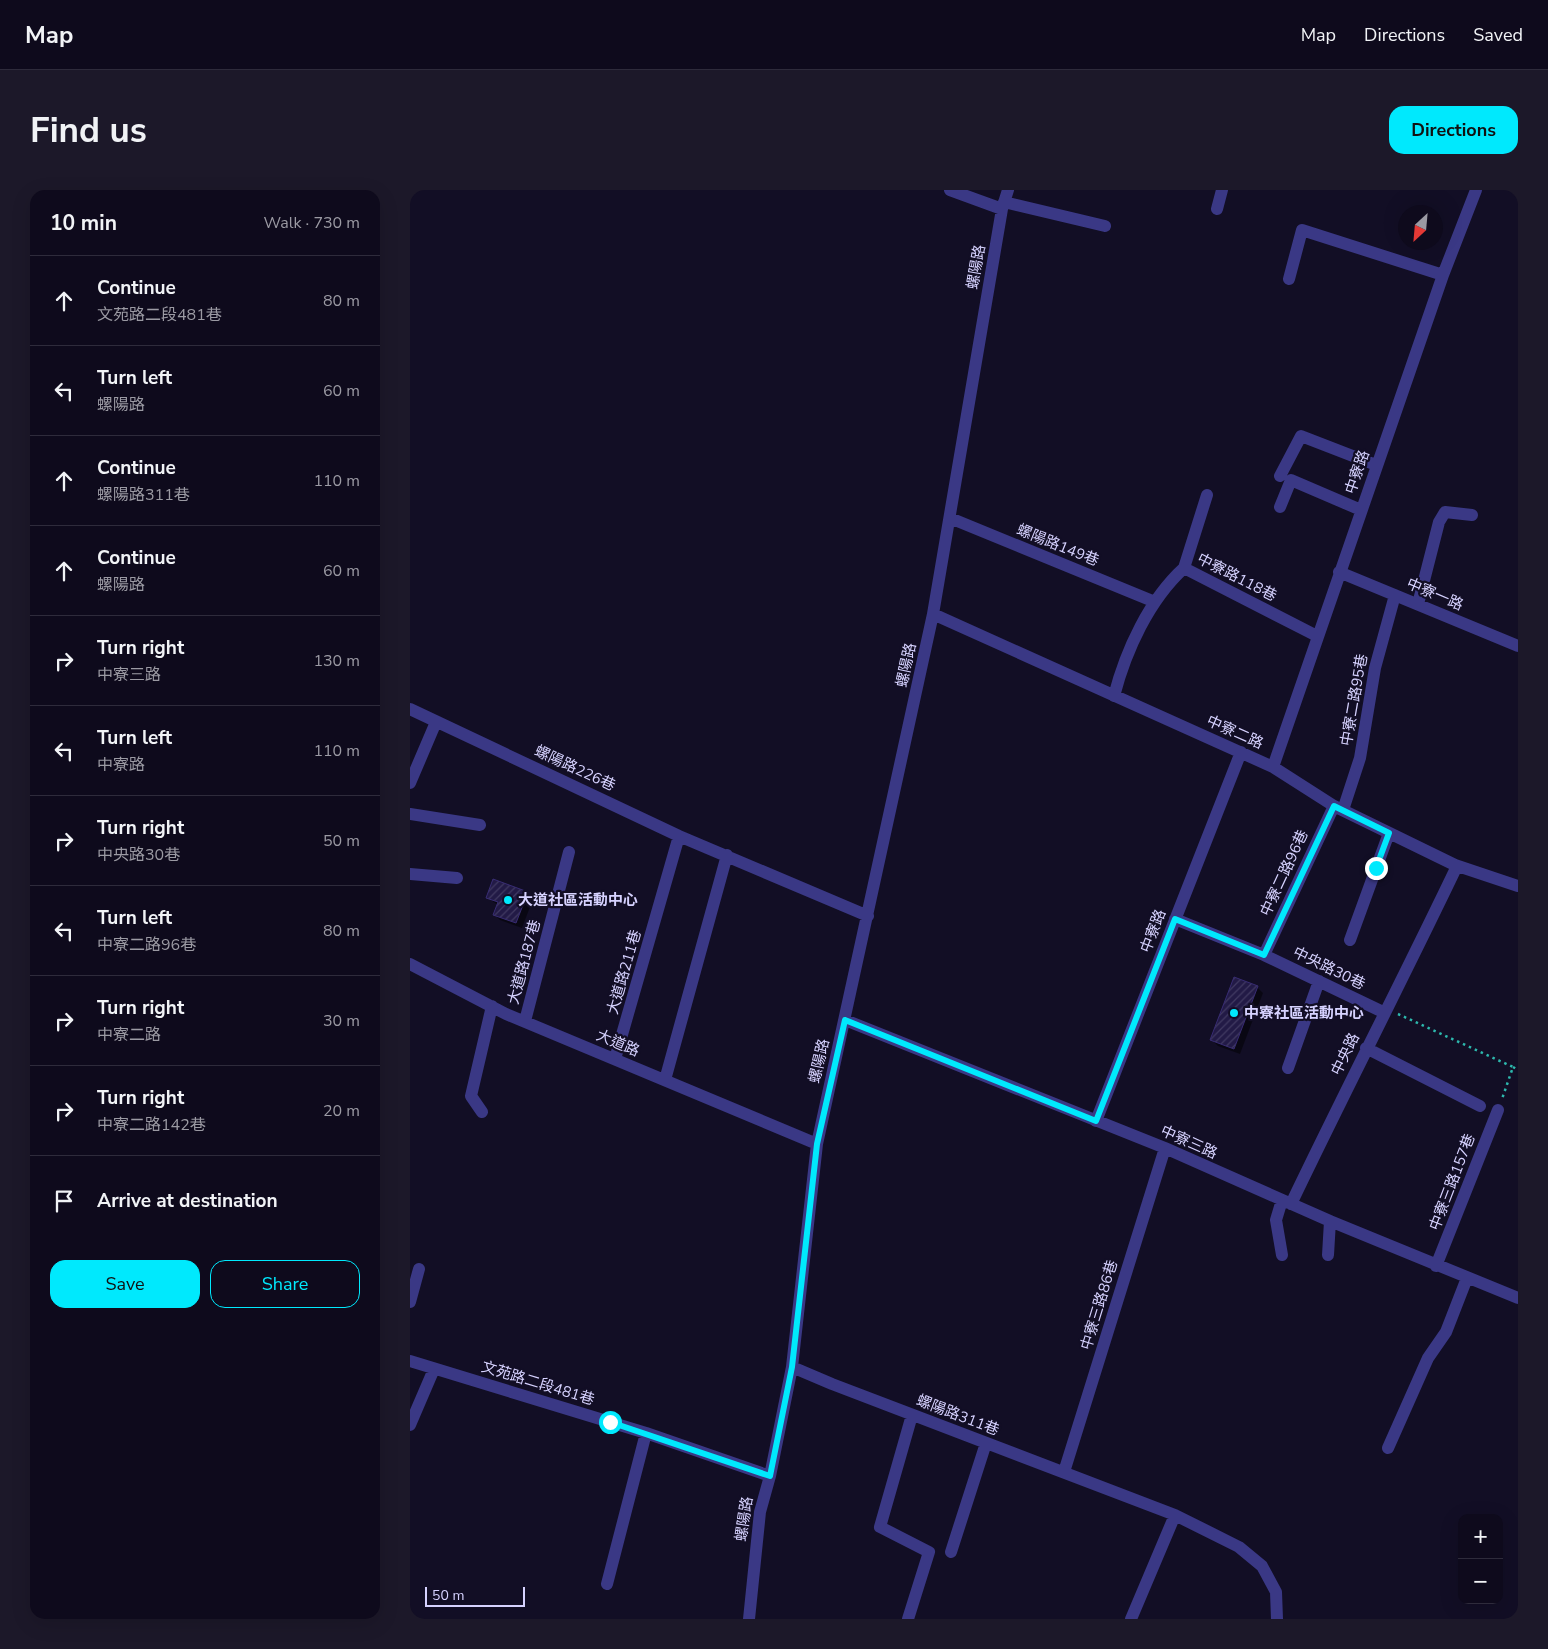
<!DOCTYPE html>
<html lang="en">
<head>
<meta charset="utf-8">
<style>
	:root { --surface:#0e0a1c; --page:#1c1829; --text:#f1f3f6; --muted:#9b9aa3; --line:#2e2b3b; --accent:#00e9fd }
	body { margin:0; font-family:"Nunito Sans","Noto Sans TC",sans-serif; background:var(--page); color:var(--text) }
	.controls { position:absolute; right:15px; bottom:15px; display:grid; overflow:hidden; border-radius:10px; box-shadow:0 5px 20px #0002 }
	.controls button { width:45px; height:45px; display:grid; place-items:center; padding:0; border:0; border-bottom:1px solid var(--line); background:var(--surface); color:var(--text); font:25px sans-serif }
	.compass { position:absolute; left:988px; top:15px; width:45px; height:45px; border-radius:50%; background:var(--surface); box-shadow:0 5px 20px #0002; rotate:206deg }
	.scale { position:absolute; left:15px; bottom:12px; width:100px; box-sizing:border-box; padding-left:5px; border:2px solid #d6d2ff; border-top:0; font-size:14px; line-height:18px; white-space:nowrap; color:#d6d2ff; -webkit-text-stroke:4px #120e25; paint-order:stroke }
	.stop { position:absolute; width:15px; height:15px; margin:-11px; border:4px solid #00e9fd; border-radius:50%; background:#fff }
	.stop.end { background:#00e9fd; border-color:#fff; box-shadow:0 1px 5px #0008 }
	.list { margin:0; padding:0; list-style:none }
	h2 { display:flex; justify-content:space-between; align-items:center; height:65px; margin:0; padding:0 20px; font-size:21px }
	h2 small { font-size:16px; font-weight:400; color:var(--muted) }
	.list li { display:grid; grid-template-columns:32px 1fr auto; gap:15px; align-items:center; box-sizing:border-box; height:90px; padding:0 20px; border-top:1px solid var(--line) }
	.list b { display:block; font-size:19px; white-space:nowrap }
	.list p { margin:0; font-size:16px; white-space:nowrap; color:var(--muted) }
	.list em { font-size:16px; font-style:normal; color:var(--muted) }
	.actions { display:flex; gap:10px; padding:15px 20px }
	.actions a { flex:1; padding:11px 0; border:1px solid var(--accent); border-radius:15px; text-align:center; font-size:18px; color:var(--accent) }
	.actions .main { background:var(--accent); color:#111 }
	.icon { flex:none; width:28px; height:28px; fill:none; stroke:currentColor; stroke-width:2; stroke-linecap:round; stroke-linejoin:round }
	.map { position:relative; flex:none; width:1108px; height:1429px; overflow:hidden; border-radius:15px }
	header { display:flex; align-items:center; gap:30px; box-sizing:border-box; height:70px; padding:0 25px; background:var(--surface); border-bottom:1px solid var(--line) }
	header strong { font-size:24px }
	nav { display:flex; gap:28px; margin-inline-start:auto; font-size:18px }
	.intro { display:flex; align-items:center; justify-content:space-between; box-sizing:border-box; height:120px; padding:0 30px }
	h1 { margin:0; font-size:35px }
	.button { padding:12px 22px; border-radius:15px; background:var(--accent); color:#111; font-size:18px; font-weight:700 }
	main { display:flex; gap:30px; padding:0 30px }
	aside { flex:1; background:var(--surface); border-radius:15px; box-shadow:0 5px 20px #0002 }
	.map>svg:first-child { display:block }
	.shadow { fill:#0007 }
	.building { fill:url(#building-hatch); stroke:#382c73 }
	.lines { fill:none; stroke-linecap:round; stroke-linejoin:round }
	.path { stroke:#2db8ad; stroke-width:2.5; stroke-dasharray:2.5 4; stroke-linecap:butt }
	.minor { stroke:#3a3885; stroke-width:12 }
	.route { stroke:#00e9fd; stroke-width:6 }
	.poi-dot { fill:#00e9fd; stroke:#120e25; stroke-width:2 }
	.labels { text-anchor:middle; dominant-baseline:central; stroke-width:4.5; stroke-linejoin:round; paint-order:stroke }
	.street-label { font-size:15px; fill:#d6d2ff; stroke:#120e25 }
	.poi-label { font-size:15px; font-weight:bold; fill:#d6d2ff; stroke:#120e25; text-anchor:start }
</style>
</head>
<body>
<header>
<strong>Map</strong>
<nav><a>Map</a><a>Directions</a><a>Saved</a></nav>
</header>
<div class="intro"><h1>Find us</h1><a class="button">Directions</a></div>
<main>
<aside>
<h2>10 min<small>Walk · 730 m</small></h2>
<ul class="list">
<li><svg class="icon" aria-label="ahead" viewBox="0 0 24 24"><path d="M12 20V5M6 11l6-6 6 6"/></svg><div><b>Continue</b><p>文苑路二段481巷</p></div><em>80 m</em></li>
<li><svg class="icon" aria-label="left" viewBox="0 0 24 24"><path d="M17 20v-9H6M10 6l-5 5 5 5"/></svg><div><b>Turn left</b><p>螺陽路</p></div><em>60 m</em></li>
<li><svg class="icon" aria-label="ahead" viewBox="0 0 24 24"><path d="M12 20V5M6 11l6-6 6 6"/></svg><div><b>Continue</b><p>螺陽路311巷</p></div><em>110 m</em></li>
<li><svg class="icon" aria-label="ahead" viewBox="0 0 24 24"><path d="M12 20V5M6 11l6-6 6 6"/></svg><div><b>Continue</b><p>螺陽路</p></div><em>60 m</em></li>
<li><svg class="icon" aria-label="right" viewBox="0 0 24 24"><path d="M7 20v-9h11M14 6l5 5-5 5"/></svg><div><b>Turn right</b><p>中寮三路</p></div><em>130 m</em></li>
<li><svg class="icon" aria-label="left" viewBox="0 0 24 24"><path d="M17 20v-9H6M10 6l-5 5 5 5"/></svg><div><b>Turn left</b><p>中寮路</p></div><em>110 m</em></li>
<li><svg class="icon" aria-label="right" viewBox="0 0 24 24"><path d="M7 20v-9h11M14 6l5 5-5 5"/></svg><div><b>Turn right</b><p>中央路30巷</p></div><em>50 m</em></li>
<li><svg class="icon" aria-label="left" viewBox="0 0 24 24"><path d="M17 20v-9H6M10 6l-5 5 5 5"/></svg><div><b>Turn left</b><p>中寮二路96巷</p></div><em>80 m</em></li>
<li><svg class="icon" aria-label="right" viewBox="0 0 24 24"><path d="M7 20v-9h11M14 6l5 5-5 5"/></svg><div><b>Turn right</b><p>中寮二路</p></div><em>30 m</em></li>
<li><svg class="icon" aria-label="right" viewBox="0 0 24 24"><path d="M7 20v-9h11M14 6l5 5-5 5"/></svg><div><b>Turn right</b><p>中寮二路142巷</p></div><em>20 m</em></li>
<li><svg class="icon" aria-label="arrive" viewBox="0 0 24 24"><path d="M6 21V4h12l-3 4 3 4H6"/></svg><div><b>Arrive at destination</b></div></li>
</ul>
<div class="actions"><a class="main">Save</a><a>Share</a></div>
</aside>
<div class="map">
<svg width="1108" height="1429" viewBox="0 0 1108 1429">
	<defs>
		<pattern id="building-hatch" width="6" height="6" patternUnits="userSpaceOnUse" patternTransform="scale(1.25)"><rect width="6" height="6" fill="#221a46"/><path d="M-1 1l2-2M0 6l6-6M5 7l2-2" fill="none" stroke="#413a62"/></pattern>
	</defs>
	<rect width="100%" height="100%" fill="#120e25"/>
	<path class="shadow" d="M117 703 123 709 112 738 90 730 84 724 88 715 78 708Z
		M847 797 853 803 830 864 808 856 802 850Z"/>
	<path class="building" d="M83 689 118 702 106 733 83 725 88 712 76 708Z
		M824 787 848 796 824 859 800 850Z"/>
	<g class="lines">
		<path class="path" d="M988 824 1103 877 1092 909
			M1103 877 1108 880"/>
		<path class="minor" d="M540 0 592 19
			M598 0 592 19 523 424 407 954 382 1177 422 1194 765 1325 829 1357 852 1376 866 1402 867 1429
			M594 12 695 36
			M807 19 812 0
			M879 89 892 40 1033 85
			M870 286 891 246 966 275
			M797 305 774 378 907 446
			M870 317 881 290 951 320
			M540 328 745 412
			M929 382 1108 456
			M1008 414 1029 332 1035 322 1062 325
			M523 424 863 577 924 616 1045 675 1108 696
			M704 506C716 460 739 410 774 378
			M0 519 269 646 458 726
			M863 577 1033 85 1066 0
			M0 593 26 532
			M933 620 950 568 965 478 985 405
			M0 624 70 635
			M0 684 47 688
			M765 729 854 765 975 823
			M940 750 979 643
			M854 765 924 616
			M0 774 96 824 407 954
			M435 830 755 958 920 1031 1108 1108
			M115 831 159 662
			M956 858 1070 916
			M205 869 269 646
			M878 878 909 791
			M255 890 317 665
			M72 922 61 906 82 816
			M686 931 831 562
			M872 1010 866 1030 872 1065
			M881 1014C935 901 993 789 1047 676
			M918 1065 920 1031
			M1026 1076 1088 920
			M0 1112 9 1079
			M0 1171 236 1243 360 1286
			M0 1235 24 1179
			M978 1258 1018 1168 1036 1142 1057 1088
			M654 1282 755 958
			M541 1362 576 1253
			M197 1394 236 1243
			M339 1429 350 1322 360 1286 382 1177
			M498 1429 519 1362 470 1337 502 1225
			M721 1429 765 1325"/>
	</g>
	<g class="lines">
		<path class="route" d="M200 1232 360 1286 382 1177 407 954 435 830 686 931 765 729 854 765 924 616 979 643 966 678"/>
	</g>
	<g class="poi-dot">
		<circle cx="98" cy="710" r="5"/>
		<circle cx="824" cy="823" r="5"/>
	</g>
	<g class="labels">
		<g class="street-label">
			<text transform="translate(566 77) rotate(-80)">螺陽路</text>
			<text transform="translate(947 282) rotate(-71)">中寮路</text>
			<text transform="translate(648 355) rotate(22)">螺陽路149巷</text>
			<text transform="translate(827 387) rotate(27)">中寮路118巷</text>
			<text transform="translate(1025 404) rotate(23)">中寮一路</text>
			<text transform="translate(496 475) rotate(-78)">螺陽路</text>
			<text transform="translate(944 510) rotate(-80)">中寮二路95巷</text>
			<text transform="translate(825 542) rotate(24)">中寮二路</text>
			<text transform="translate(165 578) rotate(25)">螺陽路226巷</text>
			<text transform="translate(874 683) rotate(-65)">中寮二路96巷</text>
			<text transform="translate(743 741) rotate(-69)">中寮路</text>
			<text transform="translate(114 772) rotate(-75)">大道路187巷</text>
			<text transform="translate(919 778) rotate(26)">中央路30巷</text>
			<text transform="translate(214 782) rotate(-74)">大道路211巷</text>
			<text transform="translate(208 853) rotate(23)">大道路</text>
			<text transform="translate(935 864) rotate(-64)">中央路</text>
			<text transform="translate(409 871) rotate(-77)">螺陽路</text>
			<text transform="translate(779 952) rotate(24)">中寮三路</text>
			<text transform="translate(1042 992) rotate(-69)">中寮三路157巷</text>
			<text transform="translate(689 1115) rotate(-73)">中寮三路86巷</text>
			<text transform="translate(128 1193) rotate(17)">文苑路二段481巷</text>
			<text transform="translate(548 1225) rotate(21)">螺陽路311巷</text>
			<text transform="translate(334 1329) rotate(-81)">螺陽路</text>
		</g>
		<g class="poi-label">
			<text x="108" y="710">大道社區活動中心</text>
			<text x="834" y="823">中寮社區活動中心</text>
		</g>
	</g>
</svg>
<div class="controls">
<button>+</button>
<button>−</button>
</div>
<svg class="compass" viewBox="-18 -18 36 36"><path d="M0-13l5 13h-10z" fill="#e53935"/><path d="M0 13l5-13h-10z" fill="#9b9aa3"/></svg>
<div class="scale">50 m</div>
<div class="stop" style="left:200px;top:1232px"></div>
<div class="stop end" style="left:966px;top:678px"></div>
</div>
</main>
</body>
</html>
